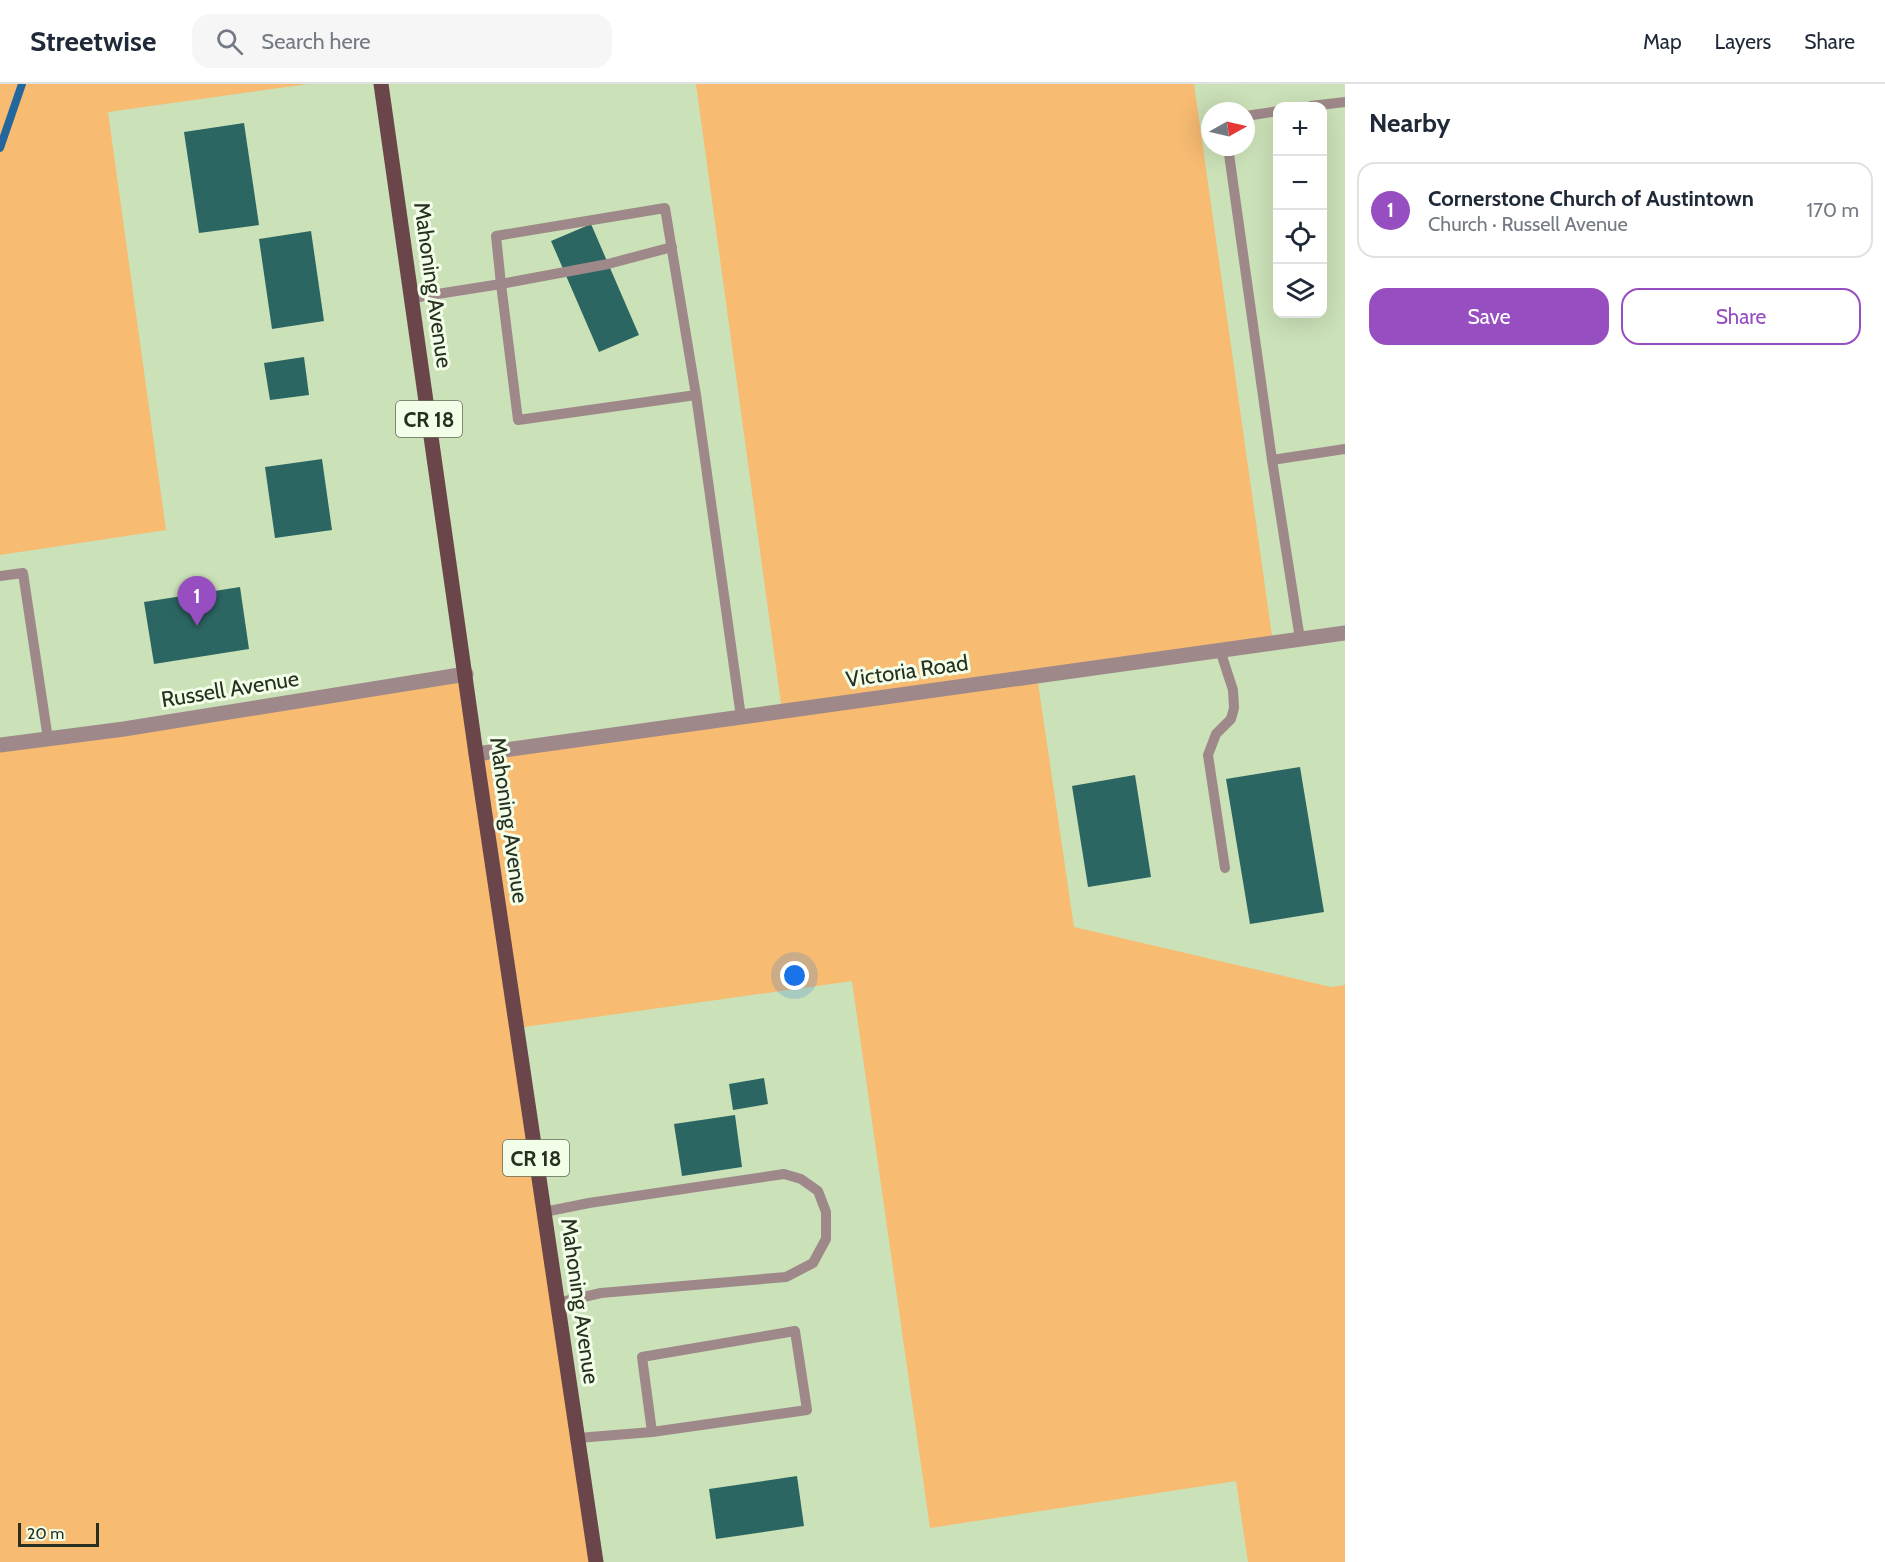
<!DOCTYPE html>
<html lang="en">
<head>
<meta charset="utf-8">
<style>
	:root { --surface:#fff; --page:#f6f6f7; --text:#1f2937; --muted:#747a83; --line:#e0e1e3; --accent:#964ec1 }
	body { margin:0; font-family:Cabin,sans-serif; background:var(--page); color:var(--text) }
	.controls { position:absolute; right:18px; top:18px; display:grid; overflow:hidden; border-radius:12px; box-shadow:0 6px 24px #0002 }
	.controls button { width:54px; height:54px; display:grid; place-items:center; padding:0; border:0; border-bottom:2px solid var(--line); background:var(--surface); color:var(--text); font:30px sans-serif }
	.compass { position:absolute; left:1201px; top:18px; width:54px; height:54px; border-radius:50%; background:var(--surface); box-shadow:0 6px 24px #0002; rotate:82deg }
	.scale { position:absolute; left:18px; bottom:15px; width:81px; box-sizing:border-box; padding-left:6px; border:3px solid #272f20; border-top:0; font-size:16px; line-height:21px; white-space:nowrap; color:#272f20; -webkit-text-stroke:4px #f3fee9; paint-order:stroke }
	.you { position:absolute; left:795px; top:892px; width:21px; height:21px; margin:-15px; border:4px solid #fff; border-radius:50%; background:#1a73e8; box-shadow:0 0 0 9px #1a73e833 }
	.badge { display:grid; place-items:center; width:39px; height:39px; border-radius:50%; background:var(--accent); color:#fff; font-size:20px; font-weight:700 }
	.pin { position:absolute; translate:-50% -50px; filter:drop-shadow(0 2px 3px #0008) }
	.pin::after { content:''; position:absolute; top:32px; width:21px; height:18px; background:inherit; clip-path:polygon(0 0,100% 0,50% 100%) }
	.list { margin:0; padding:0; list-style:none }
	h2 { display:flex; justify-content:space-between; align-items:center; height:78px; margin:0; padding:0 24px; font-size:26px }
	h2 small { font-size:20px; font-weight:400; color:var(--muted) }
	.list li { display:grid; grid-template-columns:39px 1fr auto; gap:18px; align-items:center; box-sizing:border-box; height:96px; margin:0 12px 12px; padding:0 12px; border:2px solid var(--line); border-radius:18px }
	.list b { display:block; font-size:22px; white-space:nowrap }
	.list p { margin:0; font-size:20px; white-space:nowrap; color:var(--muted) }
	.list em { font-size:20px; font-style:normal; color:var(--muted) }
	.actions { display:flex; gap:12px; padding:18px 24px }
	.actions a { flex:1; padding:14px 0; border:2px solid var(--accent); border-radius:18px; text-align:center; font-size:21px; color:var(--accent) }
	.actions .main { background:var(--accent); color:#fff }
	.icon { flex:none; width:33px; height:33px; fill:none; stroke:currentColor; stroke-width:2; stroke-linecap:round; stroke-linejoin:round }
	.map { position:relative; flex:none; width:1345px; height:1478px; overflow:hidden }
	header { display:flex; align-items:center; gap:36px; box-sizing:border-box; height:84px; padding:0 30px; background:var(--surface); border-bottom:2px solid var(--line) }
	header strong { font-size:28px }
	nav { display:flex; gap:33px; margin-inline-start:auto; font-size:21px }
	.search { width:420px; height:54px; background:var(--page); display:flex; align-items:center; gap:15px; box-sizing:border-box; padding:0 21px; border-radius:18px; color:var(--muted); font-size:22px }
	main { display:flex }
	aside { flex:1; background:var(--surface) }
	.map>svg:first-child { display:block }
	.green { fill:#f7bb72 }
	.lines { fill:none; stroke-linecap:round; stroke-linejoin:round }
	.stream { stroke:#24679d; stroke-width:8 }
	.building { fill:#2c6663 }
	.service { stroke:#9e888a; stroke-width:10 }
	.minor { stroke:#9e888a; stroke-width:15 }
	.tertiary { stroke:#9e888a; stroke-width:15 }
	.primary { stroke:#6a464a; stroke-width:15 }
	.labels { text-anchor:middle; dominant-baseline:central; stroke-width:6; stroke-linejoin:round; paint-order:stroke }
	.shield { fill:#f3fee9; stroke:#646d5c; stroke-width:1.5 }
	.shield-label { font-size:21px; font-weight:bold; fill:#272f20 }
	.street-label { font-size:22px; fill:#272f20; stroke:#f3fee9 }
</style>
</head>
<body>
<header>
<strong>Streetwise</strong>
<div class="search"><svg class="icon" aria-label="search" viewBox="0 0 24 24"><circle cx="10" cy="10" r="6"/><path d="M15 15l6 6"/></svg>Search here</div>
<nav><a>Map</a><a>Layers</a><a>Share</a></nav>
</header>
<main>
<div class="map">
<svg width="1345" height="1478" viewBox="0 0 1345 1478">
	<rect width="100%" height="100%" fill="#cbe1b8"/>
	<path class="green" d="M0 0H308L108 28 166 446 0 471Z
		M696 0H1194L1273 559 1037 592 1074 843 1331 903 1345 901V1478H1248L1236 1397 930 1444 852 897 517 944 596 1478H0V661L466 590 476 670 782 627Z"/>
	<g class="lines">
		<path class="stream" d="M0 64 22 0"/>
	</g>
	<path class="building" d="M244 39 259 141 199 149 184 48Z
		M591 140 639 251 599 268 551 157Z
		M311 147 324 237 272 245 259 155Z
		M304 273 309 311 270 316 264 279Z
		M322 375 332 446 275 454 265 383Z
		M240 503 249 565 154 580 144 518Z
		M1300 683 1324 828 1250 840 1226 695Z
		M1135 691 1151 793 1088 803 1072 702Z
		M764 994 768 1020 733 1026 729 1000Z
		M735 1031 742 1083 682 1092 674 1040Z
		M797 1392 804 1442 716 1455 709 1405Z"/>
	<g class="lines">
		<path class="service" d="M1311 22 1345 18
			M1246 32 1278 27
			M1228 63 1272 376
			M672 163 608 180 501 200 496 152 665 124 696 311
			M412 214 501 200 518 336 696 311 741 633
			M0 492 23 489 48 655
			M1300 555 1272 376 1345 365
			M1220 566 1233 606 1234 624 1231 635 1216 650 1208 671 1225 784
			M544 1128 589 1119 784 1090 801 1095 818 1107 826 1128V1155L813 1179 786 1193 601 1209 557 1219
			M578 1354 652 1348 807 1326 795 1247 642 1273 652 1348"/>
		<path class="minor" d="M0 661 124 645 466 590"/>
		<path class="tertiary" d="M476 670 1345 549"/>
		<path class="primary" d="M381 0 476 670 596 1478"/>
	</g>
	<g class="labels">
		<g class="shield">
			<rect x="396" y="317" width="66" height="36" rx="4.5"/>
			<rect x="503" y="1056" width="66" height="36" rx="4.5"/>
		</g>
		<g class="shield-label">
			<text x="429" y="335">CR 18</text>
			<text x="536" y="1074">CR 18</text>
		</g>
		<g class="street-label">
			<text transform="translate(433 201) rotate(82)">Mahoning Avenue</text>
			<text transform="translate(907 587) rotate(-8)">Victoria Road</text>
			<text transform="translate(230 605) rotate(-9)">Russell Avenue</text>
			<text transform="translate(509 736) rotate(82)">Mahoning Avenue</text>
			<text transform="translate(580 1217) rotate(82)">Mahoning Avenue</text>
		</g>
	</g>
</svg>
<div class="controls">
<button>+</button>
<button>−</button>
<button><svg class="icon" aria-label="locate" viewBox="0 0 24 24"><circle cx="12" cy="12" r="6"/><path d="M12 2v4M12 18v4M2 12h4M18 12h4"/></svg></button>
<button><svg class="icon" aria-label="layers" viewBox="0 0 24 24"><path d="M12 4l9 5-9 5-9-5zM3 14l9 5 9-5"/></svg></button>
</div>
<svg class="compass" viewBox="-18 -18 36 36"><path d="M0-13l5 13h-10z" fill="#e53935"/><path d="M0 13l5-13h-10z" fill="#747a83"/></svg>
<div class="scale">20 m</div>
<div class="you"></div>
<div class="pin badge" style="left:197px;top:542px">1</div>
</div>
<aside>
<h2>Nearby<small></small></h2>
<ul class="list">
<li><span class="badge">1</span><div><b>Cornerstone Church of Austintown</b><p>Church · Russell Avenue</p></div><em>170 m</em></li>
</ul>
<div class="actions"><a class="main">Save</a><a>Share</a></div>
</aside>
</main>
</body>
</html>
